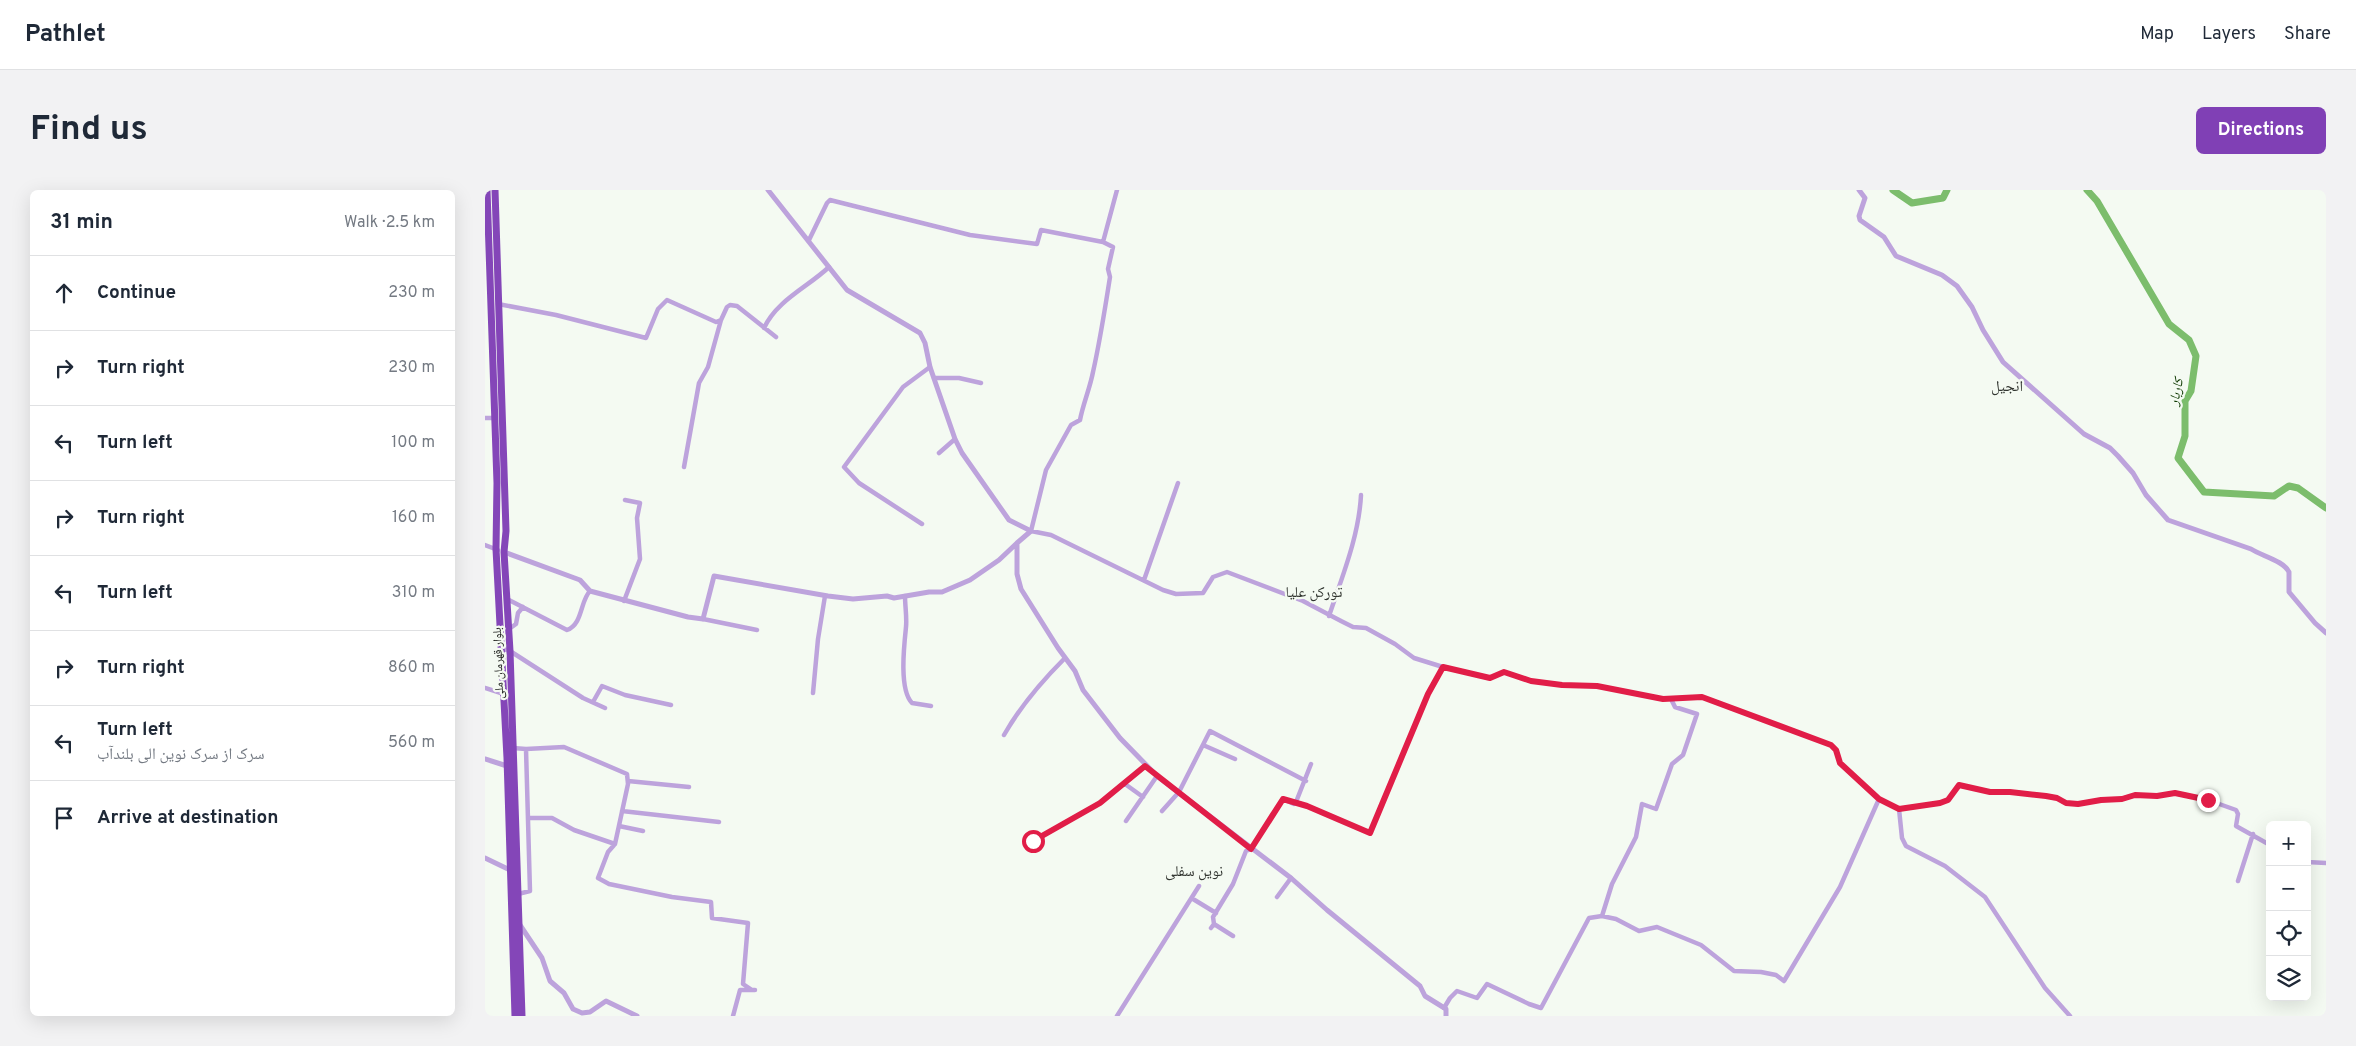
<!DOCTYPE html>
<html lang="en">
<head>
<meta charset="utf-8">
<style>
	:root { --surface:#fff; --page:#f2f2f3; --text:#1f2937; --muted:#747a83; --line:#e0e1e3; --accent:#8040b5 }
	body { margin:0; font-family:Overpass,"Noto Naskh Arabic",sans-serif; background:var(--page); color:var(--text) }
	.controls { position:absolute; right:15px; bottom:15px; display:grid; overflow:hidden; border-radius:8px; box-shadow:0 5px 20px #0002 }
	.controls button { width:45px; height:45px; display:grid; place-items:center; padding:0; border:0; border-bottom:1px solid var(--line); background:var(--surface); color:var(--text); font:25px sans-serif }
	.stop { position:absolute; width:15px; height:15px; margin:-11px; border:4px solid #e11d48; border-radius:50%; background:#fff }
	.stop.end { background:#e11d48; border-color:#fff; box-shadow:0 1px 5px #0008 }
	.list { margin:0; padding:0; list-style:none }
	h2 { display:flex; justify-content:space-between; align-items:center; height:65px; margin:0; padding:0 20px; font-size:21px }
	h2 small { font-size:16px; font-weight:400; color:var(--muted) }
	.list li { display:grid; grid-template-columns:32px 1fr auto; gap:15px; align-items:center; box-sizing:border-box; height:75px; padding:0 20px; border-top:1px solid var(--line) }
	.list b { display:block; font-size:19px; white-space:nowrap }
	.list p { margin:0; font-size:16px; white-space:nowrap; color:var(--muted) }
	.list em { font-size:16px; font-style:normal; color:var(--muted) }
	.icon { flex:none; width:28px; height:28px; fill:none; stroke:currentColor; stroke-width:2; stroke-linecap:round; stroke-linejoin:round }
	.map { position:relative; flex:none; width:1841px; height:826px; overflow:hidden; border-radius:8px }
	header { display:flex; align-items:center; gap:30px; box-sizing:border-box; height:70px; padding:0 25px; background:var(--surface); border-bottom:1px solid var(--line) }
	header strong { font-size:24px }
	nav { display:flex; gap:28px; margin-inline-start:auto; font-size:18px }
	.intro { display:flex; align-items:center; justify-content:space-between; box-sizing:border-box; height:120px; padding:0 30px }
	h1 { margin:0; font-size:35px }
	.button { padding:12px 22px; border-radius:8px; background:var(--accent); color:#fff; font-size:18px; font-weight:700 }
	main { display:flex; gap:30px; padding:0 30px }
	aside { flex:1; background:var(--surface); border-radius:8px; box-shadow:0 5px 20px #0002 }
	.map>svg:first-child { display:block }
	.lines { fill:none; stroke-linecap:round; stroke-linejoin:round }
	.river { stroke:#7cbd6c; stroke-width:7 }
	.minor { stroke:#bda3dc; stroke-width:4.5 }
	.tertiary { stroke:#bda3dc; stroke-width:5 }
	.trunk { stroke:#8446b8; stroke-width:7 }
	.route { stroke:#e11d48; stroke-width:6 }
	.labels { text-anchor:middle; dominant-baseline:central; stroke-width:4.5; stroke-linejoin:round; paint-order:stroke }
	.street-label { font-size:12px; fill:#1b1d1a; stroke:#f4faf2 }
	.water-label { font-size:14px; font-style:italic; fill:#0e3901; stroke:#f4faf2 }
	.quarter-label { font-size:15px; fill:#313530; stroke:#f4faf2 }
</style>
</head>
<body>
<header>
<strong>Pathlet</strong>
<nav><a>Map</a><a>Layers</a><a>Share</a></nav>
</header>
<div class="intro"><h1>Find us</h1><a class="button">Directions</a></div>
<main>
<aside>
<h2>31 min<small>Walk · 2.5 km</small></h2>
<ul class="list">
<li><svg class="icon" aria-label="ahead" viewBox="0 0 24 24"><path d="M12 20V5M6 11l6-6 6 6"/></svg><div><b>Continue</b></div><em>230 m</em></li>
<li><svg class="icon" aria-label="right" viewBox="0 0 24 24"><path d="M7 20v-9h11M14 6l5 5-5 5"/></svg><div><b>Turn right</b></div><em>230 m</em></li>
<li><svg class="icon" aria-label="left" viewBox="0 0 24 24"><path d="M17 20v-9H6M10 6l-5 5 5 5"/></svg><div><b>Turn left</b></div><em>100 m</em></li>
<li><svg class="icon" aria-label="right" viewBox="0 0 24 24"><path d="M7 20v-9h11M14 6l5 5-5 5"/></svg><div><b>Turn right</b></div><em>160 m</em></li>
<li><svg class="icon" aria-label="left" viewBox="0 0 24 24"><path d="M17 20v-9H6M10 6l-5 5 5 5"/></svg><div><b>Turn left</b></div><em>310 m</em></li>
<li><svg class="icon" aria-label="right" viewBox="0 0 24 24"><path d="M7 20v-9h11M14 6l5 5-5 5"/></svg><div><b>Turn right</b></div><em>860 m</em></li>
<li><svg class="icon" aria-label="left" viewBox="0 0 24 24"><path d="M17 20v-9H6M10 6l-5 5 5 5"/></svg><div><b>Turn left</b><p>سرک از سرک نوین الی بلندآب</p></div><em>560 m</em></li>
<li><svg class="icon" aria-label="arrive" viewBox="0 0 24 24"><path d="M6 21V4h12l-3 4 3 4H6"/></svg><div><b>Arrive at destination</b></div></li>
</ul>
</aside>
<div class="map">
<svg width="1841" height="826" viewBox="0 0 1841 826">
	<rect width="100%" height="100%" fill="#f4faf2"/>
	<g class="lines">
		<path class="river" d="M1408 0 1427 13 1458 8 1462 0
			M1602 0 1612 11 1684 134 1704 150 1711 166 1706 201 1700 211V246L1693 268 1719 302 1789 306 1804 296 1813 298 1841 318"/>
		<path class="minor" d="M632 0 618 52 628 57 623 79 625 87C620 119 615 151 608 182 605 198 598 214 595 230L586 235 561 280 546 341 566 345 678 400 691 404 718 403 728 387 742 382 818 411 856 431 868 437 881 438 910 454 929 468 958 477 1005 488 1019 482 1046 491 1077 495 1112 496 1178 509 1217 507 1346 555 1351 560 1355 573 1394 609 1414 619 1417 648 1421 656 1460 676 1500 707 1560 798 1585 826
			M324 50 342 13 345 10 485 45 552 54 556 40 618 52
			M13 114 71 125 161 148 173 119 182 110 231 132 236 130 242 117 245 115 252 116 291 147
			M279 138C292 110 323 97 344 77
			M449 188H474L496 193
			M0 228H10
			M454 263 470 249
			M199 277 214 193 223 177 236 130
			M437 334 374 293 359 277 418 197 445 177
			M0 355 13 360
			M659 390 693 293
			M420 406C420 416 422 427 421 437 419 456 414 500 427 513L446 516
			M22 409 82 440C98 434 95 411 105 401
			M139 411 155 369 152 328 155 313 140 310
			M844 426C857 387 874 346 876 305
			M218 429 272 440
			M24 439 31 434 33 423 38 417
			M16 458 25 461 98 508 120 518
			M0 498 19 504
			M328 503 333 449 340 406
			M108 512 117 496 140 505 186 515
			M519 545C536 515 556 492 580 468
			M718 555 750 569
			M28 558 41 559 45 701 33 704
			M41 559 79 557 142 584 143 594 130 654 123 662 113 688 124 694 187 707 226 712 227 728 263 733 258 794 267 800
			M143 591 204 597
			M640 594 658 607
			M811 612 826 574
			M1414 619 1455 613 1463 610 1474 595 1505 602H1525L1561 606 1572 608 1581 613 1593 614 1616 610 1637 609 1650 605 1672 606 1690 603 1723 610 1751 620 1753 624 1751 636 1785 655
			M137 621 234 632
			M677 621 694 602 725 541 821 591
			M43 628H67L89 640 130 654
			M641 631 672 586
			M134 636 158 641
			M548 651 615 613 660 576
			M1822 672 1841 673
			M1753 691 1768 644
			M792 707 806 688
			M708 709 731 723
			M1117 726 1127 694 1151 647 1157 614 1171 619 1187 574 1198 565 1212 524 1190 517 1186 509
			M729 734 748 746
			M726 738 729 734 728 727 748 694 761 661 766 659 798 609 809 614 811 612 822 616 885 643 943 504 958 477
			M959 818 965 808 972 801 992 808 1002 794 1044 814 1056 818 1104 728 1117 726 1131 729 1154 741 1172 737 1216 755 1249 781 1276 782 1291 785 1299 791 1355 697 1394 609
			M248 826 255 800H270
			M632 826 714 696"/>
		<path class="tertiary" d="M283 0 362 100 435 143 440 153 445 177 470 249 477 263 524 330 546 341 532 353V384L536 399 573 458 590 481 598 500 635 548 672 586 806 688 842 720 935 796 940 806 961 819V826
			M1374 0 1380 8 1374 26 1375 30 1399 47 1411 66 1457 85 1472 96 1487 117 1498 140 1518 172 1599 244 1625 258 1633 266 1648 283 1661 305 1683 330 1766 359C1777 366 1799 371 1804 382V402L1830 433 1841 443
			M19 362 95 390 105 401 203 427 218 429 229 386 343 406 368 409 402 406 409 408 444 402H457L485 390 514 370 532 353
			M0 569 22 576
			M0 668 25 680
			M35 735 57 768 65 791 79 803 88 819 97 823 105 822 121 811 152 826"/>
		<path class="trunk" d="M2 0 12 293 11 359 22 568 30 826
			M10 0 21 341 19 362 25 461 37 826"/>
	</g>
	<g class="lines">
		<path class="route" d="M548 651 615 613 660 576 766 659 798 609 822 616 885 643 943 504 958 477 1005 488 1019 482 1046 491 1077 495 1112 496 1178 509 1217 507 1346 555 1351 560 1355 573 1394 609 1414 619 1455 613 1463 610 1474 595 1505 602H1525L1561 606 1572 608 1581 613 1593 614 1616 610 1637 609 1650 605 1672 606 1690 603 1723 610"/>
	</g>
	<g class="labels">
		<g class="street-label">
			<text transform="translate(14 473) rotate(-92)">بلوار قهرمان ملی</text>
		</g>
		<g class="water-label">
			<text transform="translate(1692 202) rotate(-78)">کاربار</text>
		</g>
		<g class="quarter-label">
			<text x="1522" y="197">انجيل</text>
			<text x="829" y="403">ټوړکن علیا</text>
			<text x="709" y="682">نوین سفلى</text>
		</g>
	</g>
</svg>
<div class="controls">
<button>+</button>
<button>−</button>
<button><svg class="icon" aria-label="locate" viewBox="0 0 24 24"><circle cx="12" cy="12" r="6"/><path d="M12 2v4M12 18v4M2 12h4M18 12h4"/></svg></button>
<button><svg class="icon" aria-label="layers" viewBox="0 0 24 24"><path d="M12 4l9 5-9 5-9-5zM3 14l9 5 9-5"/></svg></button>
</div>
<div class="stop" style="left:548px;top:651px"></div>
<div class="stop end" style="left:1723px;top:610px"></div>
</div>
</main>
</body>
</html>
